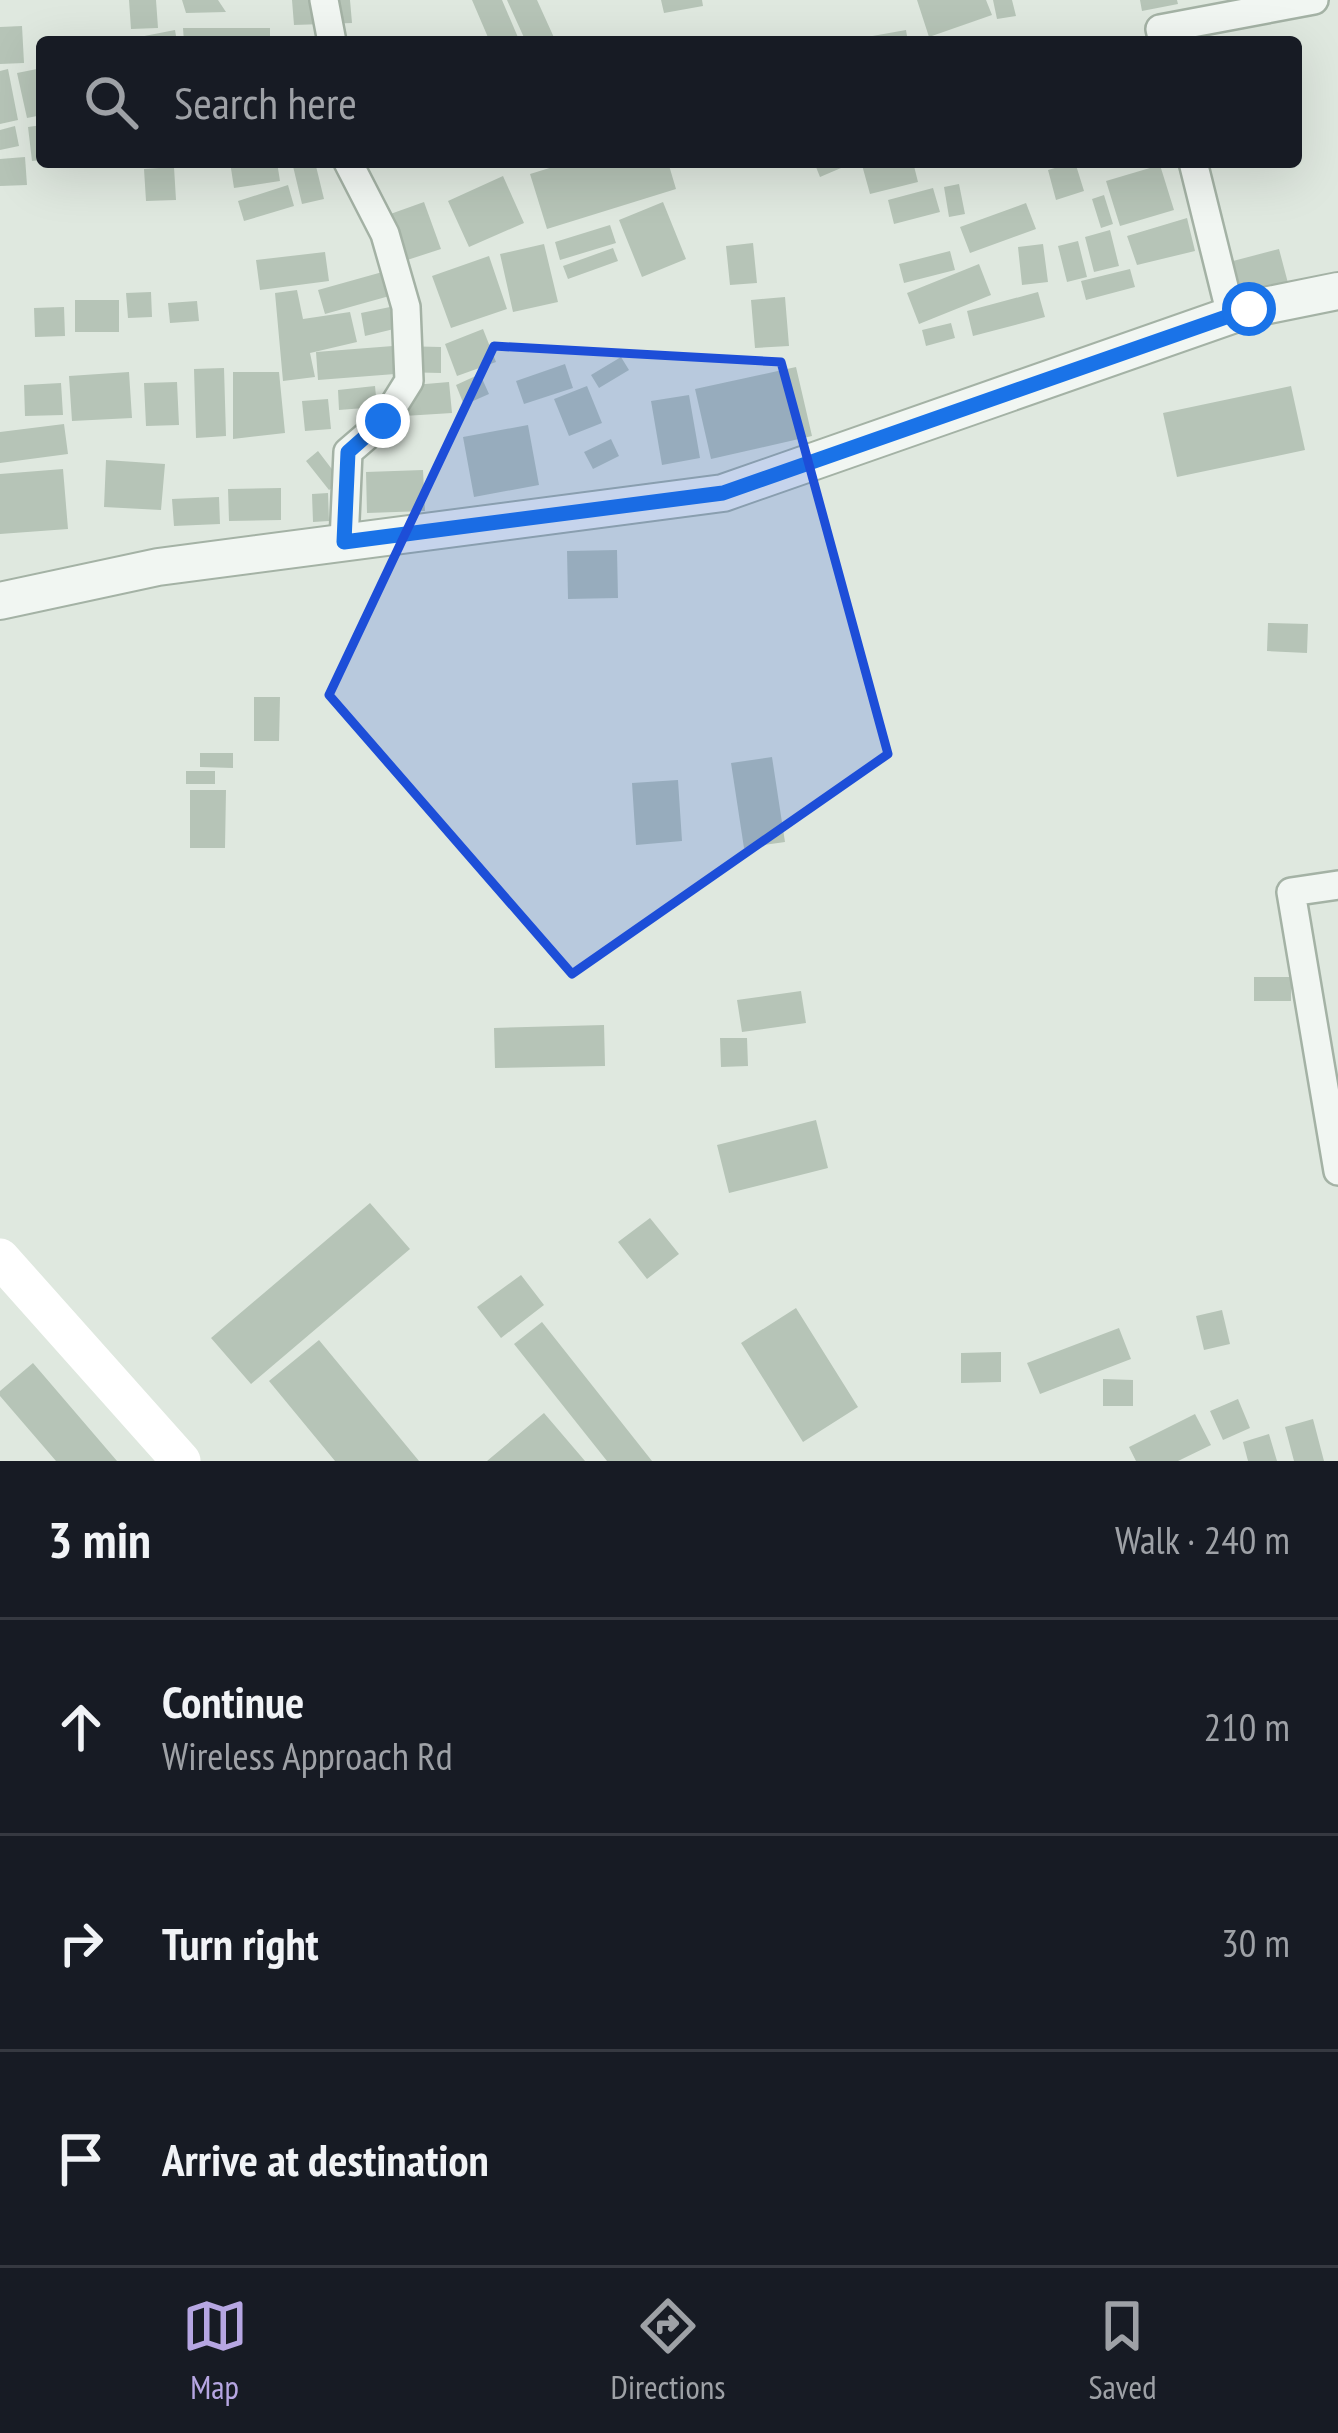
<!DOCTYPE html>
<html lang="en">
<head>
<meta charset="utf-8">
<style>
	:root { --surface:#171b24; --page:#242831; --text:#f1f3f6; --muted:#9ea1a6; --line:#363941; --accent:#b6a6e2 }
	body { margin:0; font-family:"PT Sans Narrow",sans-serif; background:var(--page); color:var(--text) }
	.stop { position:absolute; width:36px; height:36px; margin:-27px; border:9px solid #1a73e8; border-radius:50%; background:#fff }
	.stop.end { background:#1a73e8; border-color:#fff; box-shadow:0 3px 12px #0008 }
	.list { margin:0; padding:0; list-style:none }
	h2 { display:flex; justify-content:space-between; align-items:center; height:156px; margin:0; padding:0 48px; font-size:51px }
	h2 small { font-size:39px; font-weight:400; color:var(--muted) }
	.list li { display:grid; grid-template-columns:78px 1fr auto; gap:36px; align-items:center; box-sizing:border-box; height:216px; padding:0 48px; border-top:3px solid var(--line) }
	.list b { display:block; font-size:45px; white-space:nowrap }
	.list p { margin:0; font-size:39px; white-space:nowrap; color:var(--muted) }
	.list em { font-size:39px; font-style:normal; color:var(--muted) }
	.icon { flex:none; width:66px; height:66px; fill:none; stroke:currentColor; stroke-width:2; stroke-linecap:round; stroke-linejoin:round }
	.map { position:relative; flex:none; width:1338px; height:1461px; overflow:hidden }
	.search { position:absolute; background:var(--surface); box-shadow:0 12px 48px #0002; left:36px; right:36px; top:36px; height:132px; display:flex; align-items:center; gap:30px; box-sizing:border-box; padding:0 42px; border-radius:12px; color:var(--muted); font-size:45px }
	.sheet { height:804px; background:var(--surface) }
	nav { display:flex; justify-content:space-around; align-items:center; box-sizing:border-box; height:168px; border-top:3px solid var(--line); background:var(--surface); font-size:33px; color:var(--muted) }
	nav a { display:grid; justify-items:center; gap:6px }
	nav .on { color:var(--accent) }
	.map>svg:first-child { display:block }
	.building { fill:#b6c4b7 }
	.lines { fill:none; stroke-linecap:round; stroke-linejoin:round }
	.minor-casing { stroke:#a4b2a5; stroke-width:32 }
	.tertiary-casing { stroke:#a4b2a5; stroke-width:40 }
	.minor { stroke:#f1f6f2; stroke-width:27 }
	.tertiary { stroke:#f1f6f2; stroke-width:36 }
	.secondary { stroke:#fff; stroke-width:39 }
	.route { stroke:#1a73e8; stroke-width:15 }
	.marked { fill:#1d4ed8; fill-opacity:0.2; stroke:#1d4ed8; stroke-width:9; stroke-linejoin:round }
</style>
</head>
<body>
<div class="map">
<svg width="1338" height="1461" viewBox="0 0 1338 1461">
	<rect width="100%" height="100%" fill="#dfe8df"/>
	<path class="building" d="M129 0H156L158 28 131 29Z
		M182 0H218L226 12 186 13Z
		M292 0H350L352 23 294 25Z
		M472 0H502L520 42H490Z
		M507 0H537L556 42H526Z
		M661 0H702L703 6 664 13Z
		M917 0H986L992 15 929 37Z
		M993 0H1012L1016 16 997 19Z
		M1140 0H1177L1178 4 1142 11Z
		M22 26 24 63 0 64V27Z
		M183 28H270V42H184Z
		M175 30 177 42H124V40Z
		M906 30 908 42H850V40Z
		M42 68V115L27 118 17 73Z
		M8 69 18 120 0 124V71Z
		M42 125V160L32 161 28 127Z
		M15 126 19 146 0 150V130Z
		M25 157 27 185 0 186V159Z
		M230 162H277L280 181 234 188Z
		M292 162H315L324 199 302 204Z
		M569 162H668L676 189 547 229 530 174Z
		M814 162H855L820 177Z
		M872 162H913L918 182 870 194 862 165Z
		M1075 162 1084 191 1056 200 1048 170Z
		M1160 165 1174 210 1120 226 1106 181Z
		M174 167 176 200 146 201 144 169Z
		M503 176 524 223 469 247 448 201Z
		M959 184 965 214 949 217 944 187Z
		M288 185 294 206 244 221 238 201Z
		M933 188 940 212 894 224 888 200Z
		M1104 195 1113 224 1101 228 1092 199Z
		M424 202 441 249 398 263 382 217Z
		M663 202 686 259 642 277 619 220Z
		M1026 203 1036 229 970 253 960 227Z
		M1187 218 1195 251 1137 265 1127 236Z
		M610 225 616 243 560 260 555 242Z
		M1110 230 1119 266 1094 272 1085 237Z
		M1078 241 1087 277 1067 282 1058 246Z
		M753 243 757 283 730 285 726 246Z
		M544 244 558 302 513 312 500 254Z
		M1043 244 1048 282 1022 285 1018 247Z
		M613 248 618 261 568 279 563 266Z
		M1279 249 1288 283 1242 295 1233 261Z
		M950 251 955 270 904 283 899 264Z
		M325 252 329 281 260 290 256 260Z
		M489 256 507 309 451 328 432 276Z
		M979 264 991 295 919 324 907 293Z
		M1130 269 1135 287 1086 300 1081 281Z
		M386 271 393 295 325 314 318 290Z
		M297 290 303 319 350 312 357 342 310 353 315 377 283 381 275 293Z
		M151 292 152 317 128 318 126 293Z
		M1038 292 1045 317 973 336 967 311Z
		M785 297 789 346 755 348 751 300Z
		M75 300H119V332H75Z
		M197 301 199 321 170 323 168 303Z
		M64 307 65 336 35 337 34 308Z
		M390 307 394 329 365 336 361 313Z
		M951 323 955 338 926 346 922 330Z
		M483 329 496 362 457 376 445 344Z
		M393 346 395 374 318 380 316 352Z
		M398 346 441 347V373L398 372Z
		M621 357 629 370 599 388 591 375Z
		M565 364 573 388 524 404 516 381Z
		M796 367 812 436 711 459 695 389Z
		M224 368 226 436 196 438 194 369Z
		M129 372 132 418 72 421 69 376Z
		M233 372H279L285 433 233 439Z
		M480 374 489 394 464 405 456 385Z
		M177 382 179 425 146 426 144 383Z
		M449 382 452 413 404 416 402 386Z
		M61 383 63 415 25 416 24 385Z
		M375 386 377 407 339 410 338 390Z
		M587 386 602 423 569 436 554 399Z
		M1291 386 1305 450 1177 477 1163 413Z
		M689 395 700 458 662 465 651 401Z
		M328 399 331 429 305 431 302 401Z
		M64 424 68 454 0 463V432Z
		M528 425 539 485 474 497 463 437Z
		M611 439 619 456 593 469 584 452Z
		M318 451 341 481 329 490 306 461Z
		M106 460 165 464 161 510 104 507Z
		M63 469 68 529 0 534V474Z
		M423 470 425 511 367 513 366 472Z
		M281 488V520L229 521 228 489Z
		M328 493 329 521 313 522 312 494Z
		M219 497 220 524 174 526 172 499Z
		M617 550 618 598 568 599 567 551Z
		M1268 623 1308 624 1307 653 1267 651Z
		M254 697H280L279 741H254Z
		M200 753H233V768L200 767Z
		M772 757 785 842 744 848 731 763Z
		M186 771H215V784H186Z
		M678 780 682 841 636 845 632 783Z
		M190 790H226L225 848H190Z
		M1254 977H1291V1001H1254Z
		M801 991 806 1023 742 1032 737 1000Z
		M604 1025 605 1066 495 1068 494 1028Z
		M720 1038H747L748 1066 721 1067Z
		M816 1120 828 1168 729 1193 717 1145Z
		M370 1203 410 1249 251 1384 211 1338Z
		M650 1218 679 1254 647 1279 618 1242Z
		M521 1275 544 1305 501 1338 477 1307Z
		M796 1308 858 1407 803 1442 741 1343Z
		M1222 1310 1230 1344 1204 1350 1196 1316Z
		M542 1322 652 1461H607L514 1344Z
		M1119 1328 1131 1359 1040 1394 1027 1363Z
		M319 1340 419 1461H335L269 1381Z
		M1001 1352V1382L961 1383V1353Z
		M33 1363 117 1461H56L0 1396V1391Z
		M1103 1379 1133 1380V1406H1103Z
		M1238 1399 1250 1428 1223 1440 1210 1411Z
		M544 1413 585 1461H487Z
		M1195 1414 1211 1445 1178 1461H1136L1129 1447Z
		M1313 1419 1324 1461H1294L1285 1427Z
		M1269 1434 1277 1461H1248L1243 1442Z"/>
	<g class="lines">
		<g class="minor-casing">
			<path id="minor" d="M324 0 332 42
				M1163 42 1160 29 1314 0
				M1193 162 1231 315
				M344 542 348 452 384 421 409 381 406 307 385 234 348 162
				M1338 885 1291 892 1338 1171"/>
		</g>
		<g class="tertiary-casing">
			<path id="tertiary" d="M0 601 158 567 723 493 1249 309 1338 291"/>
		</g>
		<use href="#minor" class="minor"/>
		<use href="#tertiary" class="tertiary"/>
		<path class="secondary" d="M0 1258 181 1461"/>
	</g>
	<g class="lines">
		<path class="route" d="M383 421 348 452 344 542 723 493 1249 309"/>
	</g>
	<path class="marked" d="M494 346 781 362 888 754 572 974 329 695Z"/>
</svg>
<div class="stop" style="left:1249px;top:309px"></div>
<div class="stop end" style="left:383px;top:421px"></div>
<div class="search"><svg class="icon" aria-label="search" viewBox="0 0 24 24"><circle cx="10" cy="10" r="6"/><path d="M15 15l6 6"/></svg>Search here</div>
</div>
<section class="sheet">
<h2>3 min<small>Walk · 240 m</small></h2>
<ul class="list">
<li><svg class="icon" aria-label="ahead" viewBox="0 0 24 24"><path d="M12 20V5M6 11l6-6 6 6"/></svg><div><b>Continue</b><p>Wireless Approach Rd</p></div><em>210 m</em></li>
<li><svg class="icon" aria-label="right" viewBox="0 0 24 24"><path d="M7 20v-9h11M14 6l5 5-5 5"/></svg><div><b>Turn right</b></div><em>30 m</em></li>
<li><svg class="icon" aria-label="arrive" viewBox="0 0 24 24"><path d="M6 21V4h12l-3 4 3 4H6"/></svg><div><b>Arrive at destination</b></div></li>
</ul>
</section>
<nav>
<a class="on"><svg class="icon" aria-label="map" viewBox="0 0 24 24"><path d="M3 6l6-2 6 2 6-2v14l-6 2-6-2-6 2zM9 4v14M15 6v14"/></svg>Map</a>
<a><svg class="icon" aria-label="directions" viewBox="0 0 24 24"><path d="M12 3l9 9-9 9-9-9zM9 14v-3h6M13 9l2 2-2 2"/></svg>Directions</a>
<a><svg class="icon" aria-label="saved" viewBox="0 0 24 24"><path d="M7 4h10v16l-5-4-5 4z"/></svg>Saved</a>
</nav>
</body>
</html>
